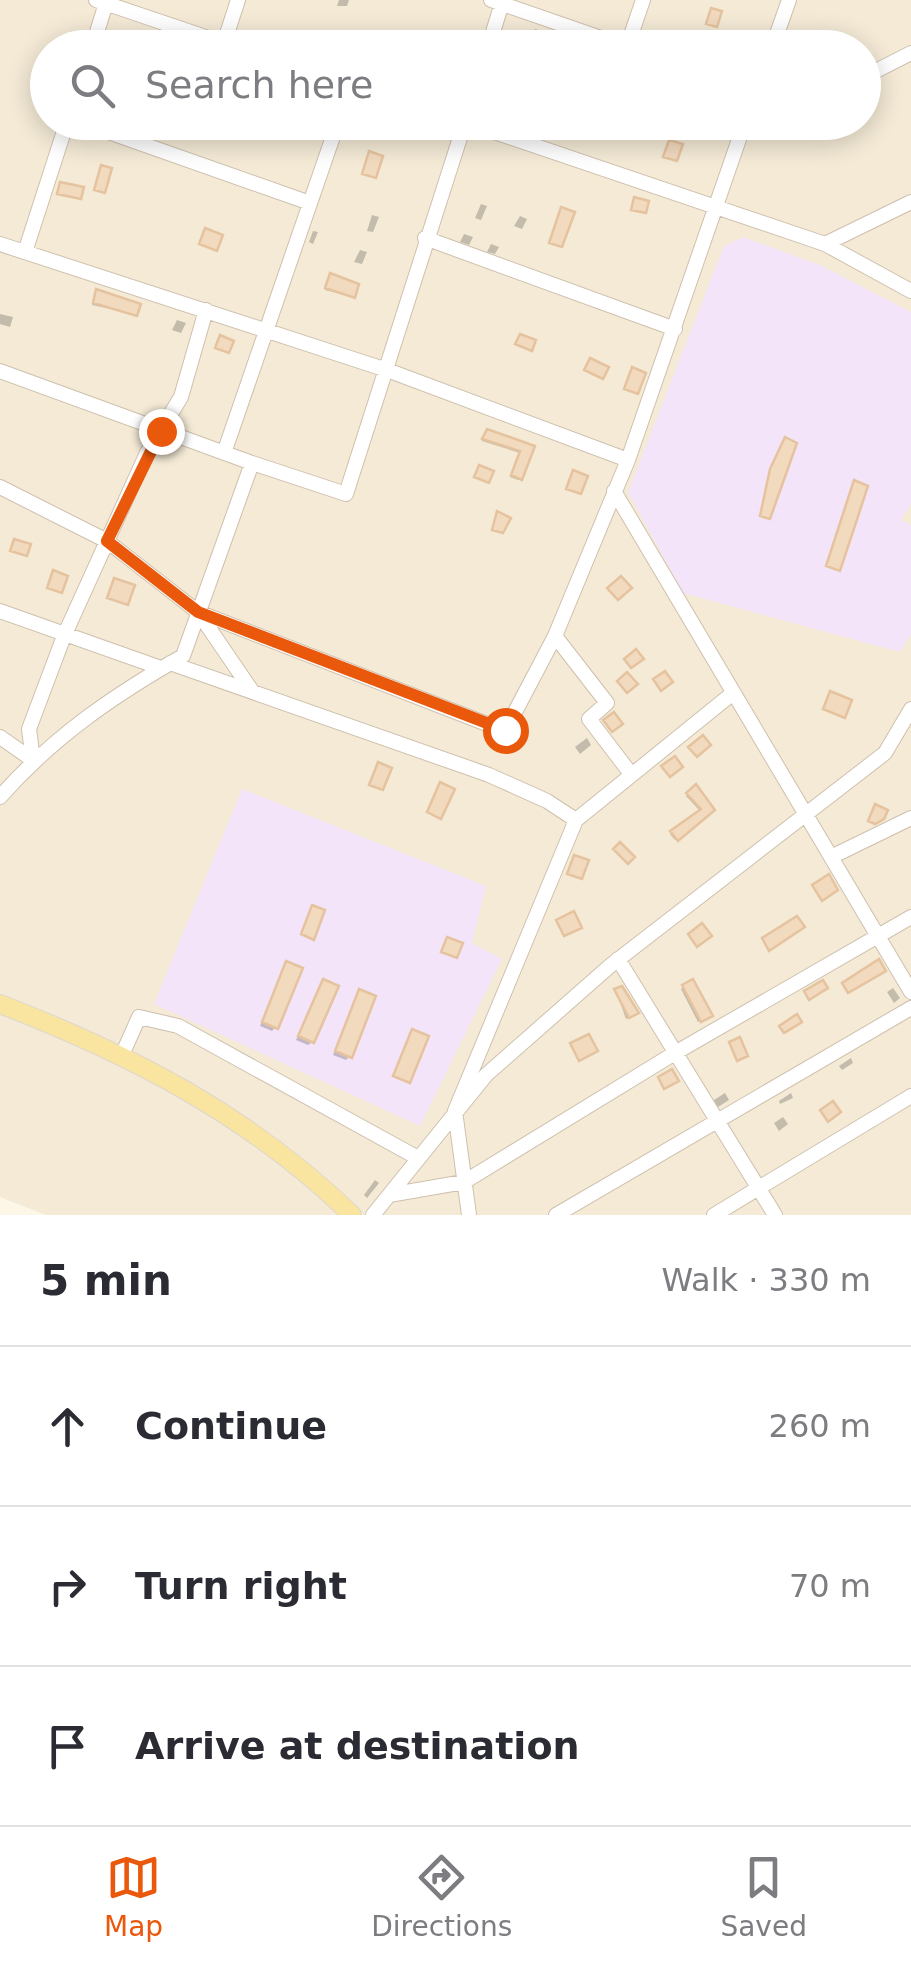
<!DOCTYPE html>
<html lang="en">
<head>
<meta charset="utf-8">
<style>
	:root { --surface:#fff; --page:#f2f2f3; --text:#2b2b33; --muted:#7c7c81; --line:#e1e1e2; --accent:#ea580c }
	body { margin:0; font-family:"DejaVu Sans",sans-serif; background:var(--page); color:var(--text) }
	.stop { position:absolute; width:30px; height:30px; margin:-22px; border:8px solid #ea580c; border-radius:50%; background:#fff }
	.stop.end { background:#ea580c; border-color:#fff; box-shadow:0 2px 10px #0008 }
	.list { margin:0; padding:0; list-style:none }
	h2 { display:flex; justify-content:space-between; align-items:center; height:130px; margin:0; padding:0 40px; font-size:42px }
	h2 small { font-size:32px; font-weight:400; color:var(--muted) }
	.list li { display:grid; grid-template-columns:65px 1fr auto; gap:30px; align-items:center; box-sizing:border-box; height:160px; padding:0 40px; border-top:2px solid var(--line) }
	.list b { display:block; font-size:38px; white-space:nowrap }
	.list em { font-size:32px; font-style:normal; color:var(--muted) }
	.icon { flex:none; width:55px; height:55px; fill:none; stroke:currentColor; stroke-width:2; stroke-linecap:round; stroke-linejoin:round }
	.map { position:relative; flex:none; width:911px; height:1215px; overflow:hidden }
	.search { position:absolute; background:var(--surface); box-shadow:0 5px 25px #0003; left:30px; right:30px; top:30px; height:110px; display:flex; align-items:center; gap:25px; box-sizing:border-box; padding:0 35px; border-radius:55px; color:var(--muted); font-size:38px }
	.sheet { height:610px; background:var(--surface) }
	nav { display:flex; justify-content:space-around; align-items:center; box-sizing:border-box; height:140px; border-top:2px solid var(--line); background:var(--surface); font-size:28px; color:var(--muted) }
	nav a { display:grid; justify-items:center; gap:5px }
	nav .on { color:var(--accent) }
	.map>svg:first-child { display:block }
	.residential { fill:#f4ead6; fill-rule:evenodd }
	.education { fill:#f4e4f9 }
	.shadow { fill:#0003 }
	.building { fill:#f2dabf; stroke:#e5c39f; stroke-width:2.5 }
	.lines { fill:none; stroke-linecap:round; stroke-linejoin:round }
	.minor-casing { stroke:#cec0ad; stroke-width:16 }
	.major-casing { stroke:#dcd6d0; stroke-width:20 }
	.minor { stroke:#fff; stroke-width:14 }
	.major { stroke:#fae5a0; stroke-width:18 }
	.route { stroke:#ea580c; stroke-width:12 }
</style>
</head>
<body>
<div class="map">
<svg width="911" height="1215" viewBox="0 0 911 1215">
	<rect width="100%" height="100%" fill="#fcf7e7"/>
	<path class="residential" d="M0 0H911V1215H46L0 1197ZM48 48H864V122H48Z"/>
	<path class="education" d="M743 237 820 265 911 312V504L901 520 911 525V635L900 652 683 593 628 492 724 246Z
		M242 789 486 886 472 943 502 959 420 1126 154 1004Z"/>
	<path class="shadow" d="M339 0H349L347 6H337Z
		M535 29 543 32 536 45 528 42Z
		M148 41 158 44 157 48H145Z
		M481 204 487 206 481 220 475 218Z
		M372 215 379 217 373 232 367 231Z
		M520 216 527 219 522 229 514 226Z
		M313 231 318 232 313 244 309 242Z
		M464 234 473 237 469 245 460 242Z
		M491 244 499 247 495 254 487 252Z
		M360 250 367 252 362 264 354 262Z
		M328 278 353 297 325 290Z
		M97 292 134 314 92 305Z
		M0 314 13 317 10 327 0 324Z
		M177 320 186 323 181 333 172 330Z
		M485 434 532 447 518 480 510 477 520 453 482 441Z
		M587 738 591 745 580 754 575 747Z
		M695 787 712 810 675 840 670 834 701 812 686 796Z
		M287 964 276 1027 272 1031 260 1026Z
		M324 982 312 1042 308 1045 296 1040Z
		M692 982 708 1017 698 1022 681 989Z
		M893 988 900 998 894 1003 887 992Z
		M616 991 634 1015 626 1019Z
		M359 992 350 1056 346 1060 333 1055Z
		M851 1058 853 1063 842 1070 839 1066Z
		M725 1093 729 1100 718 1107 714 1100Z
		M791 1093 793 1098 780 1104 779 1101Z
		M783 1117 788 1124 779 1131 774 1123Z
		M375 1180 379 1183 367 1198 364 1195Z"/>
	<path class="building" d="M711 8 722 11 717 27 706 24Z
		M797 122H816L819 130 803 136Z
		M669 140 683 144 677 161 663 157Z
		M369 151 383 156 376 178 362 174Z
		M101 165 112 168 105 193 94 190Z
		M60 182 84 187 81 199 57 194Z
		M634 197 649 201 646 213 631 210Z
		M561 207 575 212 562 247 549 243Z
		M205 228 223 235 217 251 199 244Z
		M330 273 359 284 355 298 325 288Z
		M96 289 141 304 137 316 93 303Z
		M520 334 536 340 532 351 515 344Z
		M220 335 234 341 229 353 215 348Z
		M590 358 609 367 603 379 584 370Z
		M632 367 646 373 638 394 624 389Z
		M487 429 535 446 522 480 511 475 520 451 482 439Z
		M785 437 797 443 770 519 760 516 770 469Z
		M479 465 494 471 489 483 474 477Z
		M573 470 588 476 581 494 566 489Z
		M854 480 868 486 840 571 826 566Z
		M497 511 511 518 503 533 492 530Z
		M14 539 31 544 27 556 10 551Z
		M53 570 68 576 62 593 47 588Z
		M621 576 632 588 618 600 607 588Z
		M114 578 135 585 128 605 107 598Z
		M636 649 644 659 631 668 624 659Z
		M665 671 673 682 661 691 653 679Z
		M627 672 638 684 627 693 617 681Z
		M830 691 852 700 845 718 823 709Z
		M614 712 623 724 612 732 603 720Z
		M703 735 711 745 697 757 688 747Z
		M675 756 683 767 670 777 661 766Z
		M378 762 392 768 383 790 369 785Z
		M440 782 455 789 441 819 427 812Z
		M696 784 715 810 678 841 670 831 701 809 686 793Z
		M875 804 888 810 884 819 875 824 868 821Z
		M620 842 635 857 628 864 613 849Z
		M574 855 589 860 582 879 567 874Z
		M829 874 838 890 822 901 812 885Z
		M312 905 325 910 314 940 301 934Z
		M574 911 582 928 564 936 556 920Z
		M797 916 805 927 769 951 762 938Z
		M702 923 712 936 697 947 688 934Z
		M447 937 463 943 457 958 441 952Z
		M879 959 886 971 848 993 842 983Z
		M286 961 303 968 278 1029 262 1022Z
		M323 979 339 986 314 1043 298 1036Z
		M693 979 713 1016 701 1022 682 985Z
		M823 980 828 988 809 1000 804 991Z
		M622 986 639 1013 629 1018 614 989Z
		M359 989 376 996 352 1058 335 1051Z
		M797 1014 802 1022 784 1033 779 1026Z
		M412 1029 429 1036 410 1083 393 1076Z
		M589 1034 598 1051 579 1061 570 1043Z
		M740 1037 748 1056 737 1061 729 1042Z
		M672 1069 679 1081 664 1089 658 1077Z
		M833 1101 841 1112 828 1122 820 1110Z"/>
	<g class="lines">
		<g class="minor-casing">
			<path id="minor" d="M96 0 238 48
				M491 0 630 48
				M224 43 238 0
				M627 47 643 0
				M92 48 107 0
				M488 48 503 0
				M772 48 789 0
				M864 77 911 53
				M80 122 310 203
				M465 122 825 244 911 291
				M425 238 675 329
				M0 244 387 370 628 460
				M825 244 911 202
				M25 252 67 122
				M0 371 252 463
				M224 453 338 122
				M0 487 107 541 198 612 252 691
				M614 491 911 992
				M0 611 161 668
				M198 612 505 731 555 636
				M170 663 489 775 547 801 576 820
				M0 737 33 760
				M33 760 29 729 64 636 147 453 181 397 206 310
				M631 774 589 719 607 703 555 636 628 460 745 122
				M0 797C53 737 114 695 183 656L252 463 346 494 465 122
				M831 857 911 818
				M618 959 775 1215
				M122 1055 139 1017 178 1026 418 1158
				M389 1195 464 1182 675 1053 911 917
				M373 1215 486 1075 611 965 885 753 911 709
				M469 1215 455 1111 576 820 733 693
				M556 1215 911 1008
				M714 1215 911 1096"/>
		</g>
		<g class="major-casing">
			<path id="major" d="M0 1004C132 1055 250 1116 352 1215"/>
		</g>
		<use href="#minor" class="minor"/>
		<use href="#major" class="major"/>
	</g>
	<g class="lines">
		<path class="route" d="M161 431 107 541 198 612 505 730"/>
	</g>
</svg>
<div class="stop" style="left:505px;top:730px"></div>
<div class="stop end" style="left:161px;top:431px"></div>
<div class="search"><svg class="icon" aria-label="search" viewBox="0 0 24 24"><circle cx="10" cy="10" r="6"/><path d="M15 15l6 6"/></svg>Search here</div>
</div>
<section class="sheet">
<h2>5 min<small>Walk · 330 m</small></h2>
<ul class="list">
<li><svg class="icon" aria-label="ahead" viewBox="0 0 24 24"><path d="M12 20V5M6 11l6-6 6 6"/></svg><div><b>Continue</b></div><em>260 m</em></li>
<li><svg class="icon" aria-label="right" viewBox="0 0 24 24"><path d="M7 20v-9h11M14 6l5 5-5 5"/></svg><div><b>Turn right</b></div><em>70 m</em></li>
<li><svg class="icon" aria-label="arrive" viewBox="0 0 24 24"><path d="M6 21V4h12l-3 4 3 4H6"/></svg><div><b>Arrive at destination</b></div></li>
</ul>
</section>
<nav>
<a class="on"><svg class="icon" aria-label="map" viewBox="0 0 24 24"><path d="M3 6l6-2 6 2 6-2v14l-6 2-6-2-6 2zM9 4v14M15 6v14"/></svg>Map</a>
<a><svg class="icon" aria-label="directions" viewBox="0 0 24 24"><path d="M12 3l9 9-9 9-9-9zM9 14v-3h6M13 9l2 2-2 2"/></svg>Directions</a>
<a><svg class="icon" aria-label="saved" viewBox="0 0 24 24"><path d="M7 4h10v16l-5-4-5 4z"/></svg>Saved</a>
</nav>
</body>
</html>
